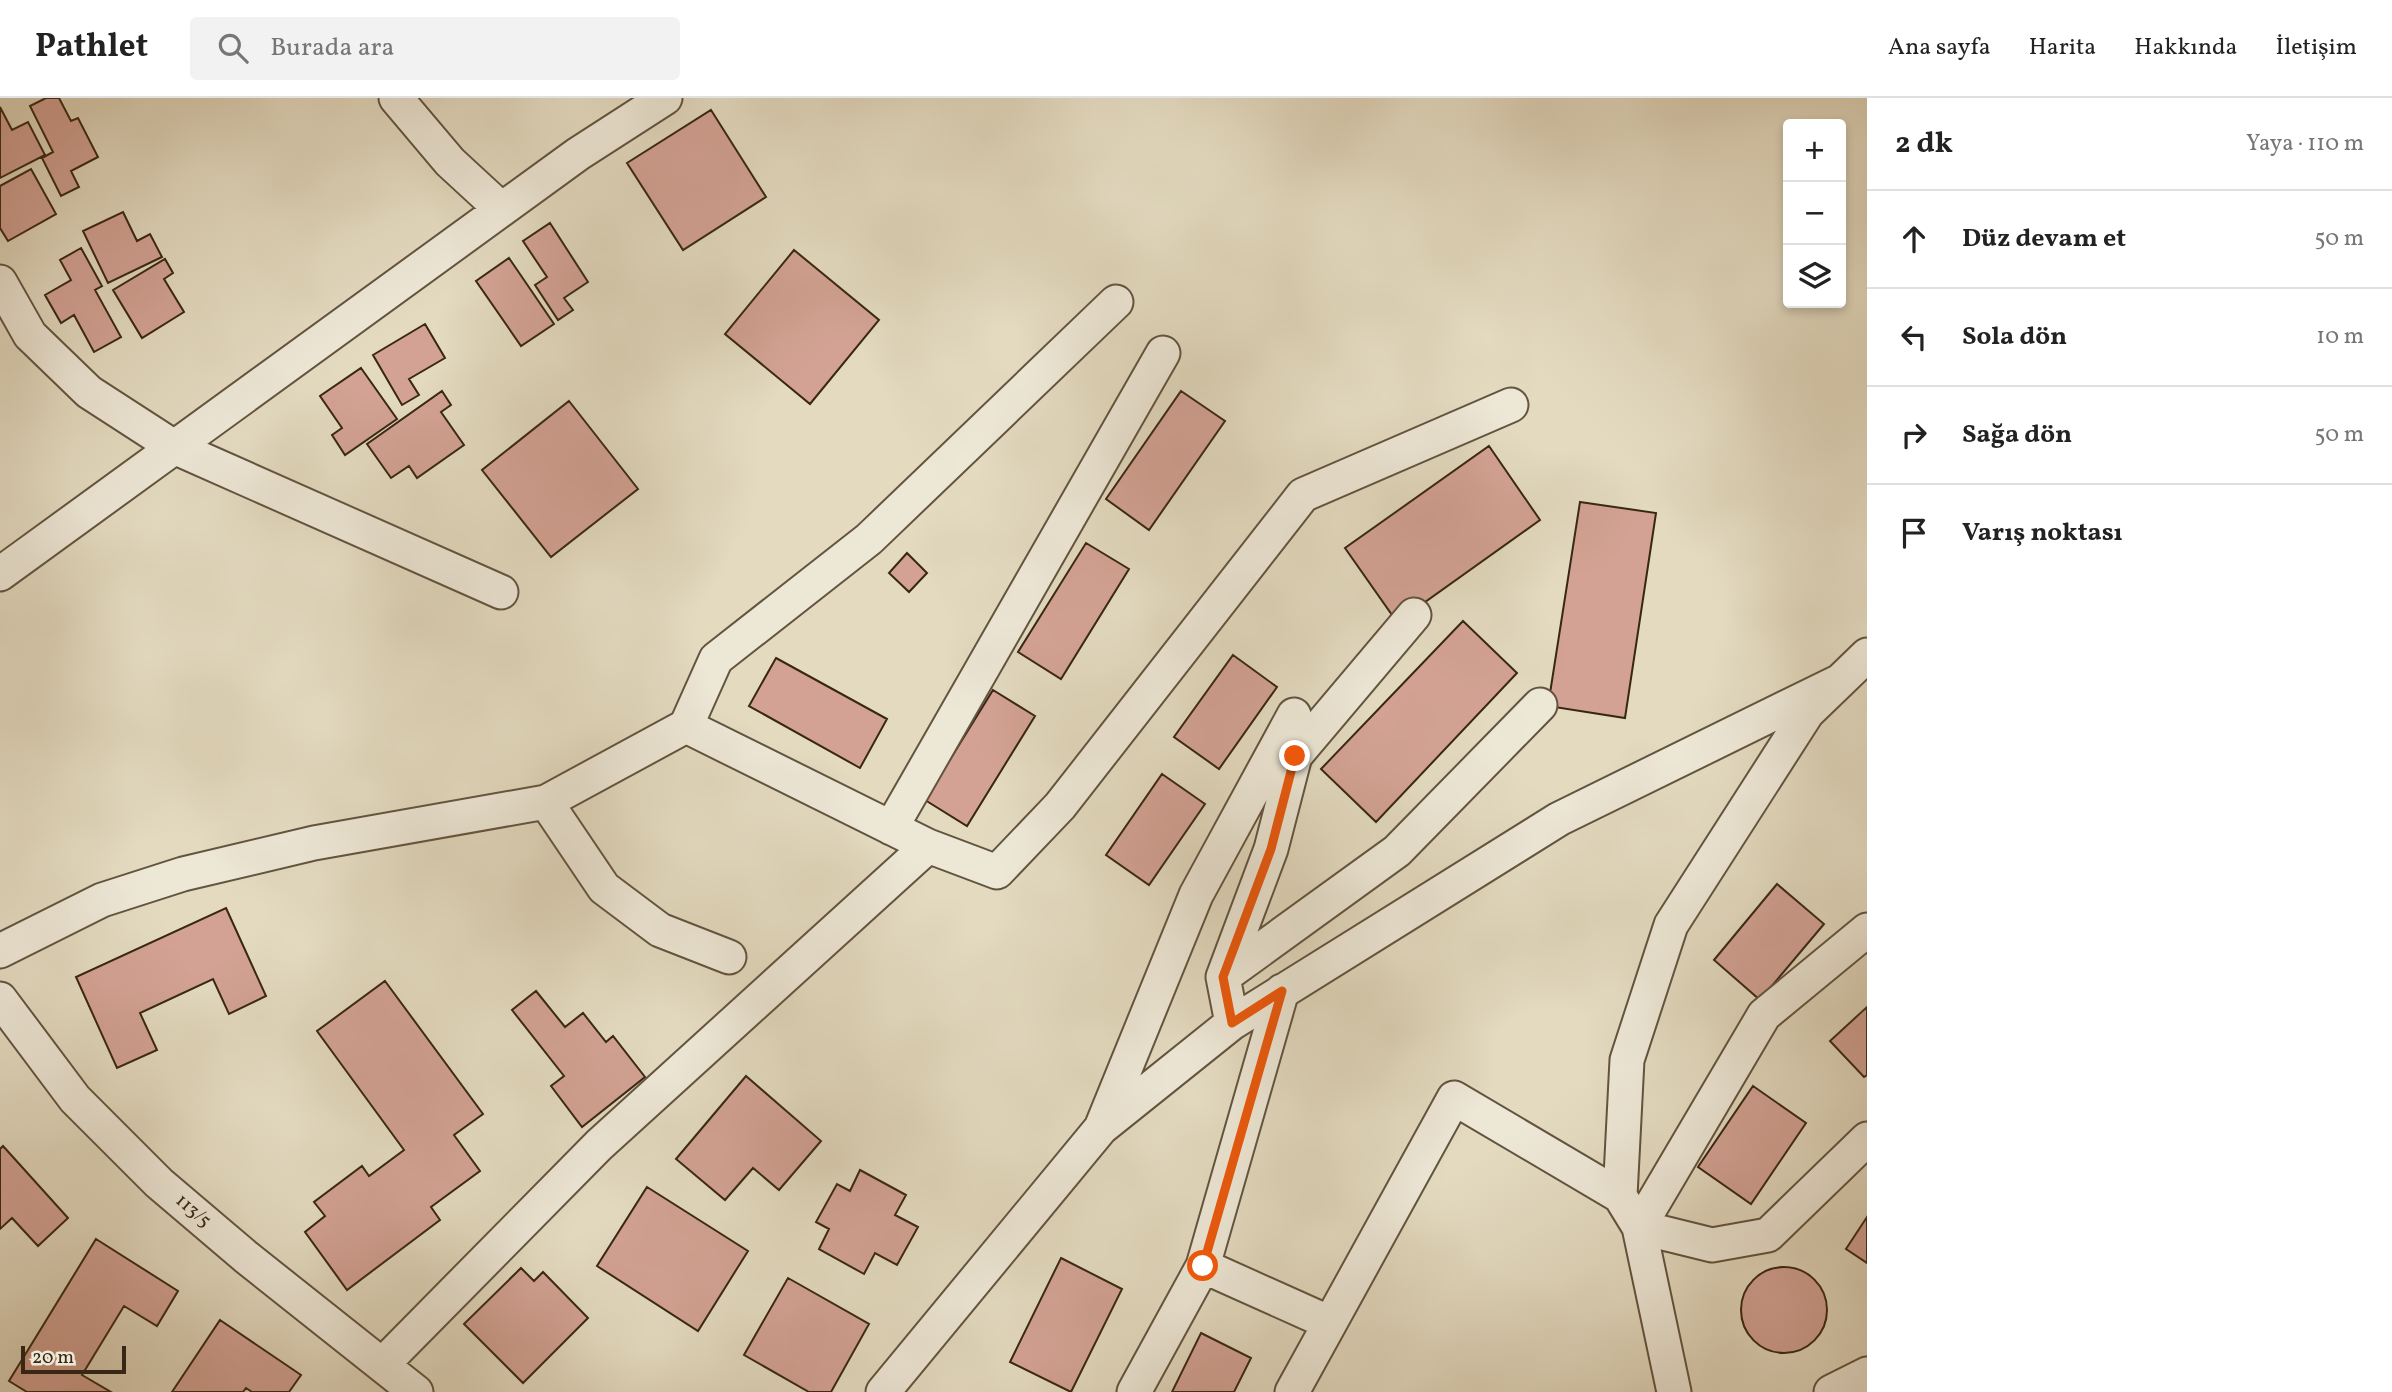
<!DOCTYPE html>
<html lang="tr">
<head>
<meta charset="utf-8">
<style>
	:root { --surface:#fff; --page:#f2f2f2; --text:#222; --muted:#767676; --line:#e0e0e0 }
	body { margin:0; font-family:Vollkorn,serif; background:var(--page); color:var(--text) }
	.controls { position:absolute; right:21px; top:21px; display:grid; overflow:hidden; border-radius:7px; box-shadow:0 4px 10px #0003 }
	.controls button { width:63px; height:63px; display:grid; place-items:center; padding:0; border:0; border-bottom:2px solid var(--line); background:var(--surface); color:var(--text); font:35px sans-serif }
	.scale { position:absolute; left:21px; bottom:18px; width:105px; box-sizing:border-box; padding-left:7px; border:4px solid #382714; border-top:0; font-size:19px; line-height:24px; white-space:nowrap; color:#382714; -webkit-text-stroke:5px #ede7d6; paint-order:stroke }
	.stop { position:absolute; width:21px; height:21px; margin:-16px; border:5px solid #ea580c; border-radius:50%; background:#fff }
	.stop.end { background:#ea580c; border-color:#fff; box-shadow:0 2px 7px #0008 }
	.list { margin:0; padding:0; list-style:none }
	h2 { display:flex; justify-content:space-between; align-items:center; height:91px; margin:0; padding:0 28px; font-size:30px }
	h2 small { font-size:23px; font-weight:400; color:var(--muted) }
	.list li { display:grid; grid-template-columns:46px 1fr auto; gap:21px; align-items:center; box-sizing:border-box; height:98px; padding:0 28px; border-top:2px solid var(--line) }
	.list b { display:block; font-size:26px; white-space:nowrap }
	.list em { font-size:23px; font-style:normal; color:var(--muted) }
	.icon { flex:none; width:38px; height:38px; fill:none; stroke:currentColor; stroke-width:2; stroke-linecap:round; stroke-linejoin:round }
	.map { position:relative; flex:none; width:1867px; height:1294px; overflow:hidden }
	header { display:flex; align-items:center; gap:42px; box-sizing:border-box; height:98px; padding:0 35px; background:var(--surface); border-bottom:2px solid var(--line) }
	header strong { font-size:33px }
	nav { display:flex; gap:38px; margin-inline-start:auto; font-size:24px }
	.search { width:490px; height:63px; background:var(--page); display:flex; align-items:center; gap:18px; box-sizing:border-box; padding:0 24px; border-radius:7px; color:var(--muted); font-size:26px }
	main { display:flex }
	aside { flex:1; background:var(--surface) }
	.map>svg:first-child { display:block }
	.building { fill:#d3a294; stroke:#382714; stroke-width:2 }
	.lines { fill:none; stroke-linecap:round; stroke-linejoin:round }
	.street-casing { stroke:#63543f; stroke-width:37 }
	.street { stroke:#ede7d6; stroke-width:33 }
	.route { stroke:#ea580c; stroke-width:9 }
	.labels { text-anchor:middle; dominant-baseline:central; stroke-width:5; stroke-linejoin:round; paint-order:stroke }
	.street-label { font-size:19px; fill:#382714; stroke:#ede7d6 }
</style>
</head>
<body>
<header>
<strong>Pathlet</strong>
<div class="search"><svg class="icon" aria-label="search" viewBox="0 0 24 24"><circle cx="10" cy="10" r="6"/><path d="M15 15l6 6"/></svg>Burada ara</div>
<nav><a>Ana sayfa</a><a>Harita</a><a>Hakkında</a><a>İletişim</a></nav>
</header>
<main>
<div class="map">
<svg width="1867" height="1294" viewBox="0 0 1867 1294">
	<rect width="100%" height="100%" fill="#e3dac0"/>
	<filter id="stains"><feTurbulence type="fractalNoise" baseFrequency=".00286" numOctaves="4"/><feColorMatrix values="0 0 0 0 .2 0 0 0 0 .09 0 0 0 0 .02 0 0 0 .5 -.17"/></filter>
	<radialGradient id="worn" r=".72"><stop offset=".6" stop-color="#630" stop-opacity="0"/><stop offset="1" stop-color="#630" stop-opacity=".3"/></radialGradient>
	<path class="building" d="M46 0H59L71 23 78 20 98 59 71 73 79 89 61 98 42 60 53 54 30 8Z
		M0 9 12 32 28 24 45 57 0 80Z
		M711 12 766 99 683 152 627 65Z
		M31 71 56 116 8 143 0 130V88Z
		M123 114 137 143 150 136 162 159 108 185 83 133Z
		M550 125 588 184 564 200 573 212 558 222 535 187 547 179 523 143Z
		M81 150 102 188 95 192 121 239 94 254 74 217 61 225 45 197 71 182 60 162Z
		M794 152 879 222 810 306 725 236Z
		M509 160 554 226 521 248 476 183Z
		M165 161 173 175 164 181 184 214 142 240 113 192Z
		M425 226 445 260 409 281 419 297 402 307 373 257Z
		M361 270 397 321 345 357 332 337 342 330 320 298Z
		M442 293 451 307 441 314 464 347 417 380 409 368 391 380 367 346Z
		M1181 293 1225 323 1149 432 1106 401Z
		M569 303 638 391 551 459 482 372Z
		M1489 348 1540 422 1397 524 1345 450Z
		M1580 404 1656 415 1625 620 1548 608Z
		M1086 445 1129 471 1061 581 1018 554Z
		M907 455 927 475 909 494 889 475Z
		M1463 523 1517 575 1376 724 1321 671Z
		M1233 557 1277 589 1219 671 1174 639Z
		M776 560 887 621 860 670 749 608Z
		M993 592 1035 618 967 728 925 702Z
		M1162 676 1205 706 1149 787 1106 757Z
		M1777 786 1824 826 1760 902 1714 862Z
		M226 810 266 898 229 916 213 881 140 915 157 952 117 970 76 879Z
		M385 883 483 1016 454 1037 480 1073 431 1109 440 1122 347 1192 305 1134 325 1118 314 1104 362 1068 369 1078 404 1052 317 933Z
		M536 893 565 929 583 915 606 944 613 938 645 979 582 1029 551 988 564 978 512 912Z
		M1867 909V977L1864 979 1830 943Z
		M746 978 821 1043 779 1092 753 1070 725 1102 676 1061Z
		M1753 988 1806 1025 1751 1106 1698 1069Z
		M3 1048 68 1120 38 1148 12 1120 0 1131V1051Z
		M860 1072 906 1097 895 1117 918 1129 897 1167 875 1155 864 1176 819 1151 829 1131 816 1124 837 1086 850 1093Z
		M647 1089 748 1153 698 1233 597 1168Z
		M1867 1119V1165L1846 1151Z
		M96 1141 178 1193 157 1228 124 1208 82 1277 111 1294H27L9 1283Z
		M1061 1160 1122 1191 1071 1294 1010 1264Z
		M1741 1212a43 43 0 1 1 86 0a43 43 0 1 1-86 0Z
		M521 1170 534 1183 543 1174 588 1220 523 1285 464 1226Z
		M788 1180 869 1226 831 1294H809L744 1257Z
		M220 1222 301 1277 289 1294H252L246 1290 243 1294H172Z
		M1201 1235 1251 1260 1234 1294H1172Z"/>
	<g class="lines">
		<g class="street-casing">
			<path id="street" d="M396 0 450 64 501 111
				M0 184 30 237 89 294 174 349 501 494
				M0 476 578 56 665 0
				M686 628 928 748 997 774 1060 708 1303 397 1511 307
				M546 704 604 790 660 832 729 859
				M891 730 1163 255
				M1867 832 1764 917 1639 1129 1712 1147 1768 1137 1867 1041
				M0 853 102 802 183 776 314 745 546 704 686 628 716 561 869 441 1116 204
				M1223 879 1397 753 1540 607
				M0 901 75 1001 159 1085 246 1159 416 1294
				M1232 925 1223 879 1271 751 1295 658 1414 517
				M1101 1030 1232 925 1559 721 1840 583
				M1203 1168 1330 1225
				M382 1267 599 1047 928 748
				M883 1294 1101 1030 1196 797 1294 617
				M1134 1294 1203 1168 1282 893
				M1292 1294 1454 1000 1620 1098
				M1674 1294 1639 1129 1620 1098 1627 962 1671 827 1807 615 1867 557
				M1831 1294 1867 1276"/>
		</g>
		<use href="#street" class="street"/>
	</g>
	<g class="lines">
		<path class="route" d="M1203 1168 1282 893 1232 925 1223 879 1271 751 1295 658"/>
	</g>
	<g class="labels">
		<g class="street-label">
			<text transform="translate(193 1113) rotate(41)">113/5</text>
		</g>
	</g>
	<rect width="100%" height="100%" filter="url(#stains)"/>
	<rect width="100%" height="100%" fill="url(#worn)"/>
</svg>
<div class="controls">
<button>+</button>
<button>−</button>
<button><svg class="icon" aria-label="layers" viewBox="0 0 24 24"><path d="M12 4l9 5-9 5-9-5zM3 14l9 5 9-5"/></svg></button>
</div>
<div class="scale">20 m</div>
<div class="stop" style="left:1203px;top:1168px"></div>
<div class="stop end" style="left:1295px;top:658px"></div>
</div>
<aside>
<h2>2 dk<small>Yaya · 110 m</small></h2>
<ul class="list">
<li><svg class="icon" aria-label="ahead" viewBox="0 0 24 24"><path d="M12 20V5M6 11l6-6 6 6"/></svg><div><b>Düz devam et</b></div><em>50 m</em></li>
<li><svg class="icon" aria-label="left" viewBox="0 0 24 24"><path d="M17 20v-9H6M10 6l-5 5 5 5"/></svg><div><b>Sola dön</b></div><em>10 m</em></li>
<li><svg class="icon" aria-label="right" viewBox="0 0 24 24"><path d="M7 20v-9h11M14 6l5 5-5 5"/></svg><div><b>Sağa dön</b></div><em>50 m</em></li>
<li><svg class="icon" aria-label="arrive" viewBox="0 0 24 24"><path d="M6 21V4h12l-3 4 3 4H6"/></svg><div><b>Varış noktası</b></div></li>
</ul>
</aside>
</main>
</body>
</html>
